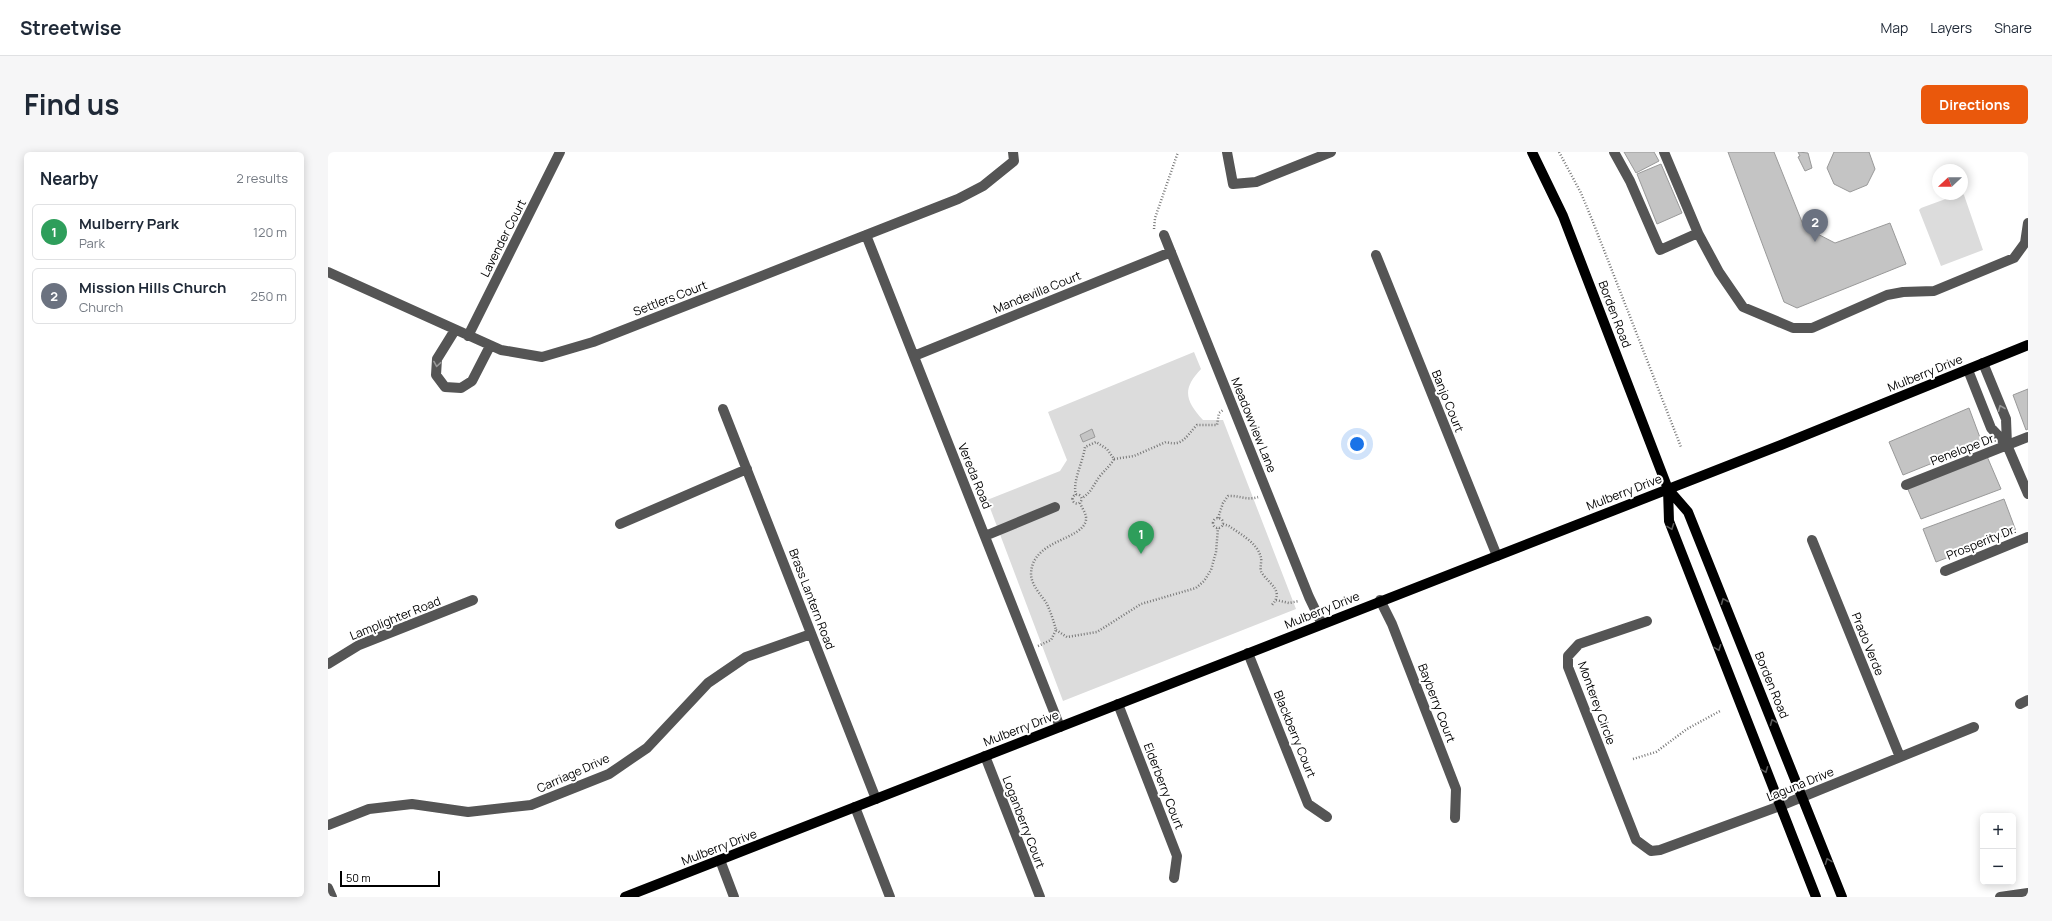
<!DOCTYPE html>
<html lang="en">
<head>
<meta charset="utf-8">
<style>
	:root { --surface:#fff; --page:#f6f6f7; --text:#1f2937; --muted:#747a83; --line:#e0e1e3; --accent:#ea580c }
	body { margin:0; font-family:Manrope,sans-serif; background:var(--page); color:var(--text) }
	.controls { position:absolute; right:12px; bottom:12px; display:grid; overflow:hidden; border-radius:6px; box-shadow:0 2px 10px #0003 }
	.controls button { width:36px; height:36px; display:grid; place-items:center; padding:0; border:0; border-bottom:1px solid var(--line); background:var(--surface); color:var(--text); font:20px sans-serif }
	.compass { position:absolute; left:1604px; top:12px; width:36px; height:36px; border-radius:50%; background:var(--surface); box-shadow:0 2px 10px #0003; rotate:248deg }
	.scale { position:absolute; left:12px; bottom:10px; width:100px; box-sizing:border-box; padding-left:4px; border:2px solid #000; border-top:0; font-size:11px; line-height:14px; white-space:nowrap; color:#000; -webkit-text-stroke:3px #fff; paint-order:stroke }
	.you { position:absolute; left:1029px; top:292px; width:14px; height:14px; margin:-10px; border:3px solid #fff; border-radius:50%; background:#1a73e8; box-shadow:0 0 0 6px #1a73e833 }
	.badge { display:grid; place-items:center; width:26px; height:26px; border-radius:50%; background:var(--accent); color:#fff; font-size:13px; font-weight:700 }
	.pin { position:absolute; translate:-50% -33px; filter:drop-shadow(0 1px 2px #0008) }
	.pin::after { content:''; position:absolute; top:21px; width:14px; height:12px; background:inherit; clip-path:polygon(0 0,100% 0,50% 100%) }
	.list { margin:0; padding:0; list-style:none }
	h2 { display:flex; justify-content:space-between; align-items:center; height:52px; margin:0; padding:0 16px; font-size:17px }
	h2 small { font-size:13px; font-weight:400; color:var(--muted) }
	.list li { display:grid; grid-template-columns:26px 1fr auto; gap:12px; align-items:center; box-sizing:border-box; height:56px; margin:0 8px 8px; padding:0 8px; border:1px solid var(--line); border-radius:6px }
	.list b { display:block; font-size:15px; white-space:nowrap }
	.list p { margin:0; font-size:13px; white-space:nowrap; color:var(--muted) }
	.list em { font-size:13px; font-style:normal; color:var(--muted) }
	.map { position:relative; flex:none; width:1700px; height:745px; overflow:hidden; border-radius:6px }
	header { display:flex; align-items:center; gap:24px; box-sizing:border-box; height:56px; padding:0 20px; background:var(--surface); border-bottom:1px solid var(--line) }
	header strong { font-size:19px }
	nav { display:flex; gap:22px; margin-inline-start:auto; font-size:14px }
	.intro { display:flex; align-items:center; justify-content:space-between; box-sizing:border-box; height:96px; padding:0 24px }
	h1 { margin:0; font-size:28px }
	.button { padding:10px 18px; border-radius:6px; background:var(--accent); color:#fff; font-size:14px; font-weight:700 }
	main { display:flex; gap:24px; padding:0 24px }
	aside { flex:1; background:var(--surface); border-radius:6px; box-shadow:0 2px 10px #0003 }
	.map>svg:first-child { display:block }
	.green { fill:#dcdcdc }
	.building { fill:#c4c4c4; stroke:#999 }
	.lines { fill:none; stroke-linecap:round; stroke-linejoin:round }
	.path { stroke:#777; stroke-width:2.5; stroke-dasharray:1 2; stroke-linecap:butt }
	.minor { stroke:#555; stroke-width:10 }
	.major { stroke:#000; stroke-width:10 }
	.oneway { stroke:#999 }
	.oneway2 { stroke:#595959 }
	.labels { text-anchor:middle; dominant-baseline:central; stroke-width:4; stroke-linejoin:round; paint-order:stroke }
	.street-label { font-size:12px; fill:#000; stroke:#fff }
</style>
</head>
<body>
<header>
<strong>Streetwise</strong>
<nav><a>Map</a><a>Layers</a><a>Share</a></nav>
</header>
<div class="intro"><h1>Find us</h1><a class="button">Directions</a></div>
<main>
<aside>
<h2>Nearby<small>2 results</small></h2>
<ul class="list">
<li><span class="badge" style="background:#2e9e5b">1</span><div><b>Mulberry Park</b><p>Park</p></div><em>120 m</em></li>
<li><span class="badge" style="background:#6b7280">2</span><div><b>Mission Hills Church</b><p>Church</p></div><em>250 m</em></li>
</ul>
</aside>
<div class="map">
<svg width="1700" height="745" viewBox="0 0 1700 745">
	<rect width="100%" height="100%" fill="#fff"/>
	<path class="green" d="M1634 41 1636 43 1655 98 1613 114 1591 58 1593 56Z
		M866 200 873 217C854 237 857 248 875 268H895L968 457 735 549 659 348 732 319 739 308 720 260Z"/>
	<path class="building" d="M1296 0H1326L1331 9 1308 21Z
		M1400 0H1446L1476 75 1507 91 1562 71 1578 112 1469 156 1456 150Z
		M1470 0 1480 1 1484 16 1477 19 1470 5 1472 4Z
		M1506 0H1541L1547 17 1539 33 1522 40 1506 32 1499 16Z
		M1333 12 1354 61 1329 72 1309 22Z
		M1700 237V277L1698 278 1685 243Z
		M1641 256 1654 291 1575 323 1561 290Z
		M764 277 767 285 755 290 752 283Z
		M1658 302 1673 337 1593 367 1578 333Z
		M1676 347 1688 379 1608 410 1595 377Z"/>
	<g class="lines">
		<path class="path" d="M1231 0 1253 41 1265 70 1353 295
			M826 77 827 66 850 0
			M786 307 806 304 838 290C855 295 858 284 869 273H889L891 261 895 258
			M744.5 347a4.5 4.5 0 1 1 9 0a4.5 4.5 0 1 1-9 0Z
			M748 343C744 330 755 310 757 295L768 290 779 297 786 307C782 314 777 318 772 324 765 333 764 340 754 346
			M885 371a5 5 0 1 1 10 0a5 5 0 1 1-10 0Z
			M890 366 895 351 900 344C911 343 919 349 930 345
			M895 372 901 374C912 382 930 391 933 406 934 410 931 417 934 421 942 433 957 439 943 454
			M948 448 961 451 971 449
			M728 478 739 485 769 480 813 452 868 436 876 429 883 418 888 400 890 376
			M710 494 723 488 728 478C726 470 723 461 719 452 714 444 703 433 703 422 704 387 754 389 758 368 759 363 754 356 752 351
			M1305 607 1328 600 1359 577 1392 559"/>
		<path class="minor" d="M899 0 905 32 928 30 1003 0
			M1286 0 1302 29 1332 98 1370 81 1336 0
			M1370 81 1391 120 1415 155 1465 176H1484L1559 143 1575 140 1606 139 1686 106 1697 91 1700 71
			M538 83 732 575
			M836 83 981 445 994 472
			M1048 103 1169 404
			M0 120 173 198 214 205 265 190 630 47 655 34 686 9 685 0
			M127 178 109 207 108 223 117 235 133 236 144 229 162 194
			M140 184 232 0
			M586 204 843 100
			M1655 211 1678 267 1679 293
			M1640 218 1663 276 1679 293 1700 342
			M395 257 548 647
			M1578 333 1700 285
			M292 372 419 317
			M657 384 727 355
			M1484 388 1572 605
			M1617 419 1700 385
			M1052 448 1064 472 1128 637 1127 666
			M1319 469 1251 492 1240 504V515L1308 688 1323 699 1332 698 1452 654 1646 575
			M920 501 980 652 999 665
			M0 512 31 493 145 448
			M790 552 849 704 846 726
			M1692 552 1700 548
			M657 604 712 745
			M527 655 562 745
			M0 673 41 657 84 652 140 660 203 653 281 622 319 596 380 531 418 505 483 482
			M392 708 406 745
			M0 736 4 745
			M1672 745 1700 741"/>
		<path class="major" d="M1204 0 1235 64 1340 337 1341 369 1488 745
			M1340 337 1360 360 1514 745
			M297 745 1453 293 1700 193"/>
	</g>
	<defs><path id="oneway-chevron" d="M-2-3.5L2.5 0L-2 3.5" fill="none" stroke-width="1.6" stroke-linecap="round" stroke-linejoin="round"/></defs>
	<g class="oneway">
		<use href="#oneway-chevron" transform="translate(109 212) rotate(99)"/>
		<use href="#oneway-chevron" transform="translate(1673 256) rotate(-112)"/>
	</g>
	<g class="oneway2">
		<use href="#oneway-chevron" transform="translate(1343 375) rotate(69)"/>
		<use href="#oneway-chevron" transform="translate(1396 449) rotate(-112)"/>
		<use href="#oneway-chevron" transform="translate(1390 496) rotate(69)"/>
		<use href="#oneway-chevron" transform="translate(1445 570) rotate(-112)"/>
		<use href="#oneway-chevron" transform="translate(1437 618) rotate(69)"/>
		<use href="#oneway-chevron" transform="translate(1500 709) rotate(-111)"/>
	</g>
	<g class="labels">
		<g class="street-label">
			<text transform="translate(175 86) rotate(-63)">Lavender Court</text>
			<text transform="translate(709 140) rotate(-22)">Mandevilla Court</text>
			<text transform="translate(342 146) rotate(-21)">Settlers Court</text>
			<text transform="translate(1287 162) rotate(69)">Borden Road</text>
			<text transform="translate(1597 221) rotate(-22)">Mulberry Drive</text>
			<text transform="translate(1120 249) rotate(68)">Banjo Court</text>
			<text transform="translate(926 273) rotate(68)">Meadowview Lane</text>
			<text transform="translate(1635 297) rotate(-21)">Penelope Dr.</text>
			<text transform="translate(647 324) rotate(68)">Vereda Road</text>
			<text transform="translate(1296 340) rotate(-21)">Mulberry Drive</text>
			<text transform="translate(1653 390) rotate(-22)">Prosperity Dr.</text>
			<text transform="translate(484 447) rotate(69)">Brass Lantern Road</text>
			<text transform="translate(994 458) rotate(-22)">Mulberry Drive</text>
			<text transform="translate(67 466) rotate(-22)">Lamplighter Road</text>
			<text transform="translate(1540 492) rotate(68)">Prado Verde</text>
			<text transform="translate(1444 533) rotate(68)">Borden Road</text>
			<text transform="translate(1109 551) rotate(69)">Bayberry Court</text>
			<text transform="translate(1269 551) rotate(70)">Monterey Circle</text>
			<text transform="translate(693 576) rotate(-21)">Mulberry Drive</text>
			<text transform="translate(967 582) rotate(68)">Blackberry Court</text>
			<text transform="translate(245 621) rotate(-24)">Carriage Drive</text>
			<text transform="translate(1472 632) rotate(-22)">Laguna Drive</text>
			<text transform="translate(836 634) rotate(69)">Elderberry Court</text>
			<text transform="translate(696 670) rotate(69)">Loganberry Court</text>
			<text transform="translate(391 695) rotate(-21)">Mulberry Drive</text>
		</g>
	</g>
</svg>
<div class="controls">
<button>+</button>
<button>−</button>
</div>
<svg class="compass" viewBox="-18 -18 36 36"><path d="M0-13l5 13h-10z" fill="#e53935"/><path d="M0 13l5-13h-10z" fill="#747a83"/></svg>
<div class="scale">50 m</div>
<div class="you"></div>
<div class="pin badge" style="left:813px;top:402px;background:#2e9e5b">1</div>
<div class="pin badge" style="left:1487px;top:90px;background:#6b7280">2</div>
</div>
</main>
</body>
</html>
